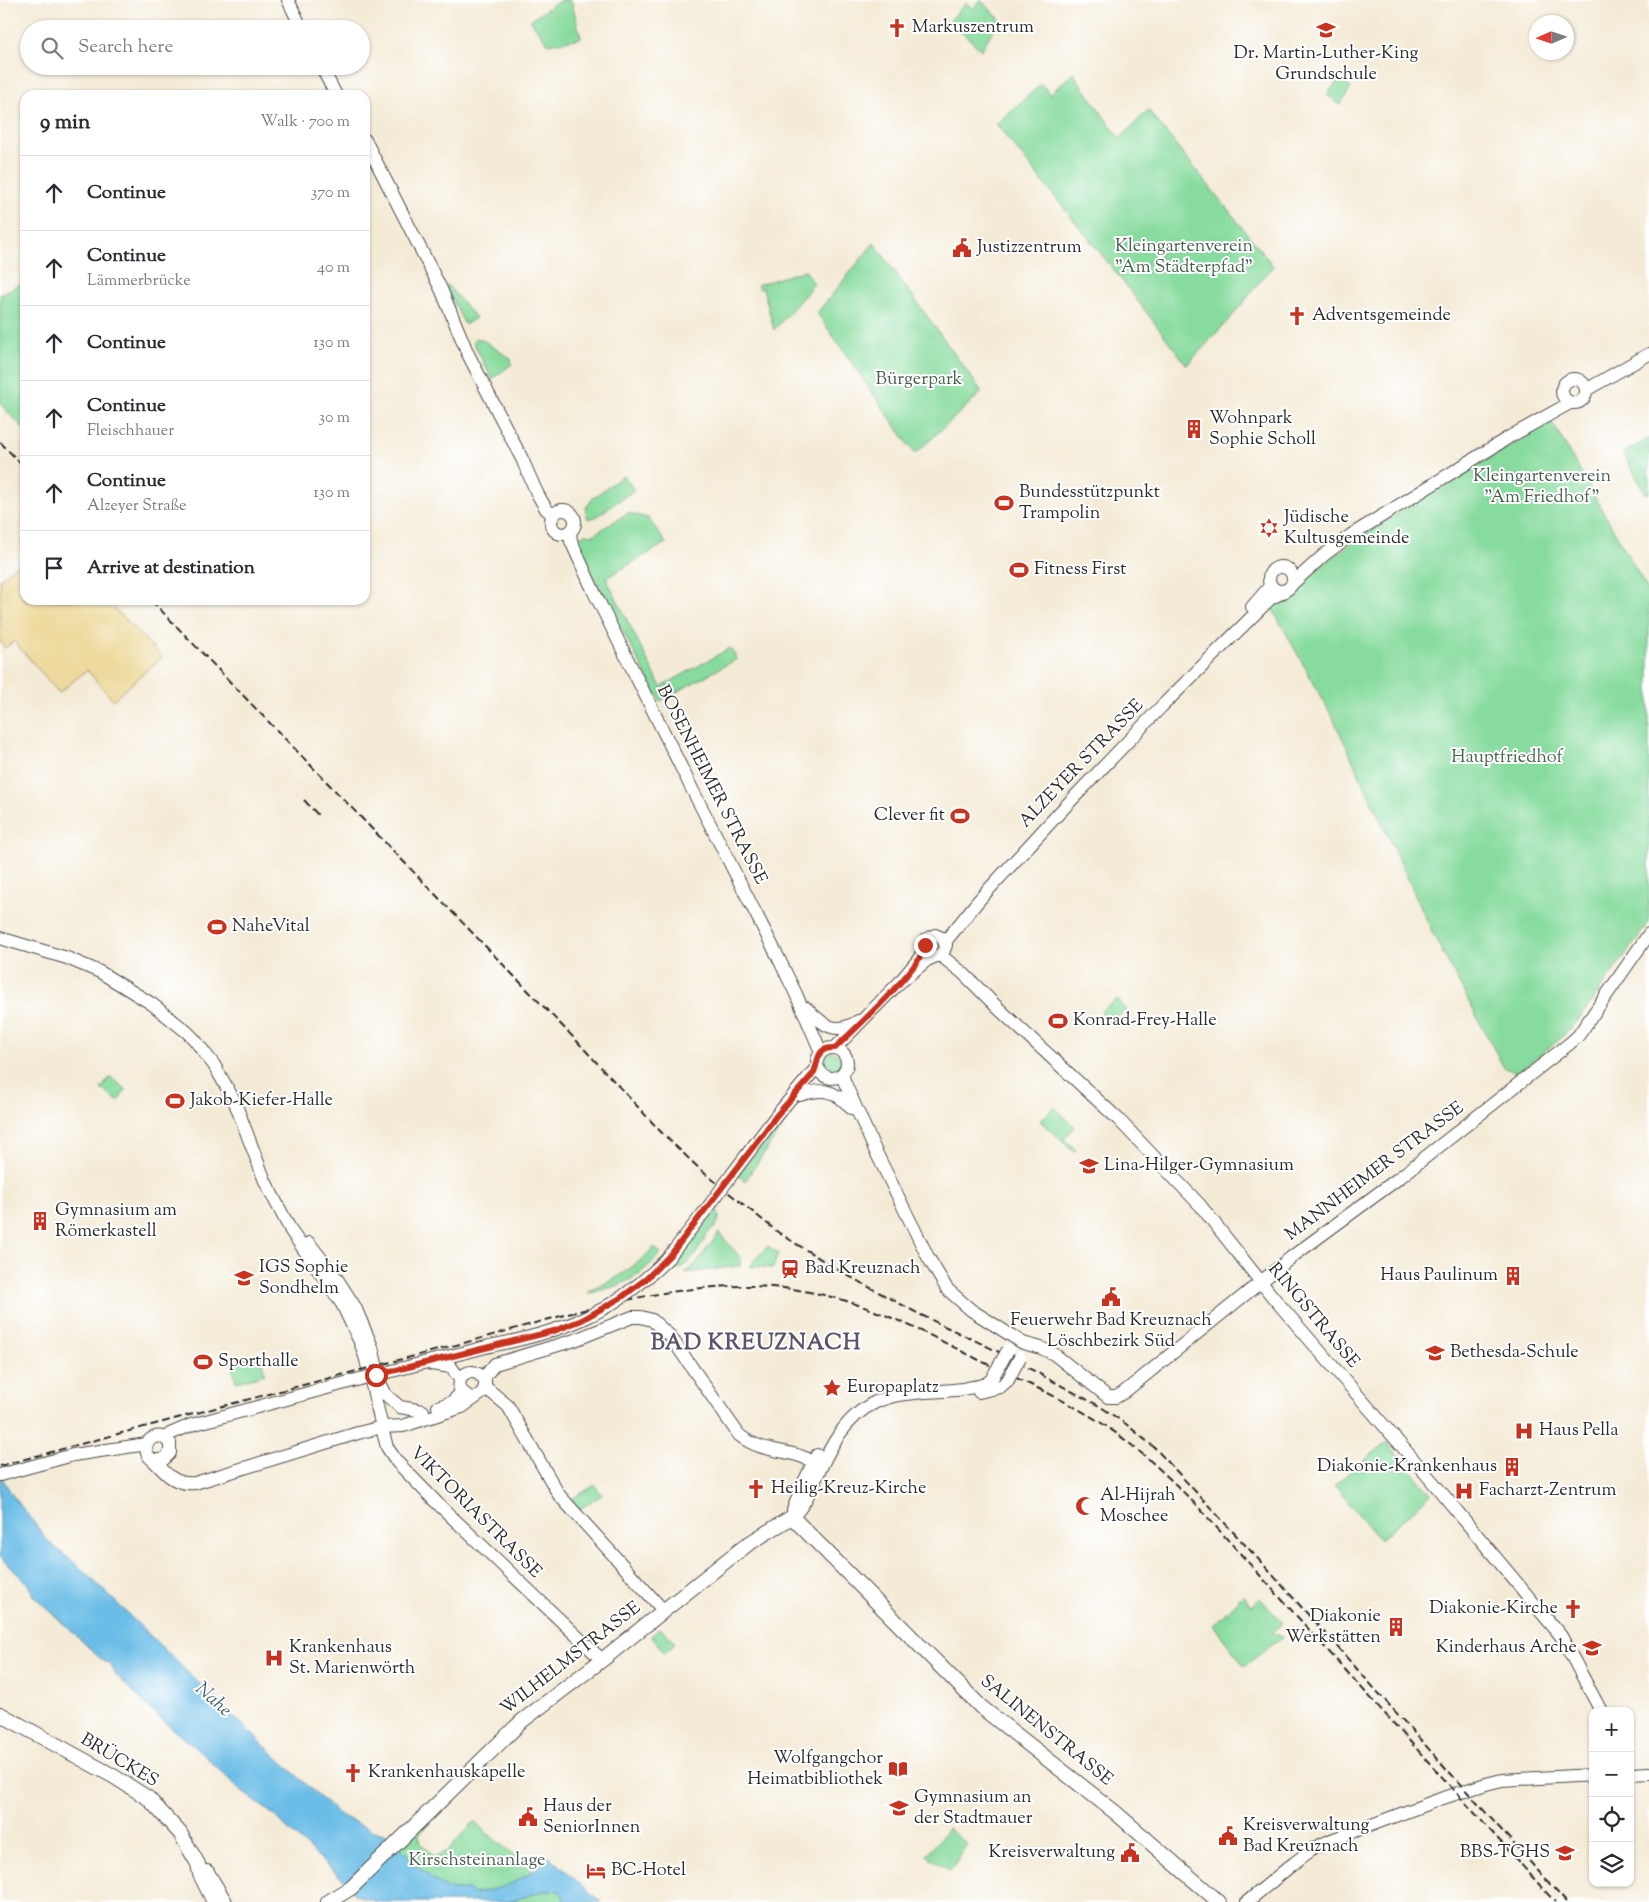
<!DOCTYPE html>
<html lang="en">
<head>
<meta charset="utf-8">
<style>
	:root { --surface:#fff; --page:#f2f2f3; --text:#2b2b33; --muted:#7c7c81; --line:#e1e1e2 }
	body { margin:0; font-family:"Sorts Mill Goudy",serif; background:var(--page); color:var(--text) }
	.controls { position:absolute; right:15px; bottom:15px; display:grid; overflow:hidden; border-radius:10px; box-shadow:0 1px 4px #0004 }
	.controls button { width:45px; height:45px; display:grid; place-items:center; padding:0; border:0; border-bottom:1px solid var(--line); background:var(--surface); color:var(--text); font:25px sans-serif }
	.compass { position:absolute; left:1529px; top:15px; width:45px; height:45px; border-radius:50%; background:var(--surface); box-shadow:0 1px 4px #0004; rotate:267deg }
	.stop { position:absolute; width:15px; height:15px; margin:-11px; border:4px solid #c8321e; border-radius:50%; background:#fff }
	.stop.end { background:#c8321e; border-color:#fff; box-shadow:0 1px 5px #0008 }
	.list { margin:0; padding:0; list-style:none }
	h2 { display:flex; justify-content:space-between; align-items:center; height:65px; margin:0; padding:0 20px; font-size:21px }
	h2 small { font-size:16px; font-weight:400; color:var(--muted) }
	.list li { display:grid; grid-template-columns:32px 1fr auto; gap:15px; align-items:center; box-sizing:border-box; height:75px; padding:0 20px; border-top:1px solid var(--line) }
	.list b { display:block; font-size:19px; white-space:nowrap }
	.list p { margin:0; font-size:16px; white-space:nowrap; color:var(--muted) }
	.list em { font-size:16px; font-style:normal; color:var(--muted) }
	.icon { flex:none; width:28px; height:28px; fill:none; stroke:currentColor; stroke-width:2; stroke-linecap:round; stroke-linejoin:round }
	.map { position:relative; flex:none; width:1649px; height:1902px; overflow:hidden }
	.search { position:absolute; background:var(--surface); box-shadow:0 1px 4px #0004; left:20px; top:20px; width:350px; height:55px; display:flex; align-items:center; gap:12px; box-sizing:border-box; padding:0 18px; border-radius:28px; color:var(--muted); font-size:19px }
	.panel { position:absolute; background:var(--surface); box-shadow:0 1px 4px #0004; left:20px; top:90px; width:350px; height:515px; border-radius:15px }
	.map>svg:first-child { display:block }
	.green { fill:#87db9e; stroke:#598364 }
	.sand { fill:#eeda9e; stroke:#8c8264 }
	.water { fill:#6bbde7; stroke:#4b7489 }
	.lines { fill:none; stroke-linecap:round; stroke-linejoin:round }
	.secondary-casing { stroke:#494845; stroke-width:14 }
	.primary-casing { stroke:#494845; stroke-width:16 }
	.secondary { stroke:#fff; stroke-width:12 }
	.primary { stroke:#fff; stroke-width:14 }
	.rail { stroke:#2b2b2b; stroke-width:2; stroke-dasharray:8 4; stroke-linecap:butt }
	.secondary-bridge-casing { stroke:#494845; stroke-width:14; stroke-linecap:butt }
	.secondary-bridge { stroke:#fff; stroke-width:12 }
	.route { stroke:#c8321e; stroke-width:6 }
	.labels { text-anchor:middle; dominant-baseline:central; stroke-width:4; stroke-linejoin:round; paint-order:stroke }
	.poi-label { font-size:18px; fill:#2b2b2b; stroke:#fff; text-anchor:start }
	.park-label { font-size:18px; fill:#47604e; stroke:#fff }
	.street-label { font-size:18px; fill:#2b2b2b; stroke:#fff }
	.water-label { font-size:19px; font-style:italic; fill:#415e6d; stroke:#fff }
	.district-label { font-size:22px; font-weight:bold; letter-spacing:1px; fill:#5c536b; stroke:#fff }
</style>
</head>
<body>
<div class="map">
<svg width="1649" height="1902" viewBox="0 0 1649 1902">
	<rect width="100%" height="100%" fill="#fff"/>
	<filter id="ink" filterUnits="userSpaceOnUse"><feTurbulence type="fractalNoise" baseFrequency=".02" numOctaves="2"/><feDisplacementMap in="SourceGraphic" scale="10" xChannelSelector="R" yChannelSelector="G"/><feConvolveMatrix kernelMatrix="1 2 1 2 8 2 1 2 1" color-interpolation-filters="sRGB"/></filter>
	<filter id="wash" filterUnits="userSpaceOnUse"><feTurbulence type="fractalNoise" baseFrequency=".0096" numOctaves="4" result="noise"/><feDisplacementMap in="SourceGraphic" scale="20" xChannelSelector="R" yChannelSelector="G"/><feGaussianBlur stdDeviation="1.12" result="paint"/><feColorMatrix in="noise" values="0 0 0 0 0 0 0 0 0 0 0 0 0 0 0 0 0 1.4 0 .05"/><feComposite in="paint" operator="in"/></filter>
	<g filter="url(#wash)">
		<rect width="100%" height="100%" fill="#f4ebd7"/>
		<path class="green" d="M561 0H571L581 38 548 44 530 20Z
			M980 0 1000 19 981 50 950 21 966 3 973 9Z
			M1073 73 1120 139 1148 110 1274 267 1260 281 1235 313 1187 365 1110 265 996 124 1041 84 1050 94Z
			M1339 79 1351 88 1340 105 1327 95Z
			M874 243 982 392 915 454 817 313Z
			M805 270 814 284 774 330 763 288 759 289 757 285Z
			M25 281V430L0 404V295Z
			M447 285 476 318 465 325 445 286Z
			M476 338 483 340 511 359 512 364 492 379 474 344V340Z
			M1552 422 1649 592V922L1576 1023 1559 1040 1519 1072 1504 1068 1436 940 1334 720 1272 608 1281 598 1288 597 1301 582 1354 541 1428 494Z
			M1649 438V493L1646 494 1623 453Z
			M624 475 634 490 596 517 588 519 585 509 594 497Z
			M628 513 648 518 666 543 606 578 661 687 730 648 737 659 660 701 575 542 584 534 593 535Z
			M1118 999 1126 1010 1109 1023 1101 1011Z
			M821 1062a10 10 0 1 1 20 0a10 10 0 1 1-20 0Z
			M110 1077 126 1089 118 1101 101 1089Z
			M1054 1107 1075 1127 1064 1139 1076 1150 1074 1152 1040 1121Z
			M791 1109 793 1111 745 1181 738 1175 743 1168Z
			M715 1207C721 1215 720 1220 715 1228L711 1229C695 1254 692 1269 660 1274Z
			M719 1233 741 1258 740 1266 685 1273 694 1266Z
			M768 1246 778 1253 773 1268 749 1266Z
			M654 1247 661 1253C638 1279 623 1286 589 1293V1291C614 1280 636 1267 654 1247Z
			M260 1355 265 1374 236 1382 231 1362Z
			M1387 1442 1431 1494 1380 1540 1334 1485Z
			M595 1485 602 1495 578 1510 570 1500Z
			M1243 1595 1252 1606 1260 1598 1283 1623 1273 1632 1275 1635 1278 1633 1282 1638 1244 1666 1213 1625Z
			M660 1628 674 1641 673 1646 665 1653 651 1636Z
			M445 1800 450 1805 419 1834 421 1844 435 1856 446 1852 474 1822 533 1871 511 1885 473 1894C465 1889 456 1891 447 1888 428 1882 413 1861 400 1847Z
			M948 1829 967 1844 950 1871 927 1855Z
			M547 1890 560 1891 566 1902H508Z"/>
		<path class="sand" d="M25 558V600H106L162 657 113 700 87 670 59 693 14 641 5 648 0 642V579Z"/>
		<path class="water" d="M0 1474 11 1493 48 1541 85 1572 219 1703 338 1814 371 1830 390 1836 420 1869 442 1886 454 1890H469L473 1894C504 1888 526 1881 548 1856 567 1871 583 1888 602 1902H566L560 1891 547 1890 508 1902H378L358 1896 354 1894 345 1881 284 1826 274 1815 241 1791 204 1755 158 1717 116 1675 110 1664 102 1660 35 1597 27 1583 0 1557Z"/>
	</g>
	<g filter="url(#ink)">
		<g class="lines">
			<g class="secondary-casing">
				<path id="secondary" d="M288 0 302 29
					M321 66 336 95
					M365 140 441 289 468 354 522 459 537 493 546 509 554 516
					M1562 391a12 12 0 1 1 24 0a12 12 0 1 1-24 0Z
					M1586 390 1649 354
					M551 522a12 12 0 1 1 24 0a12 12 0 1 1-24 0Z
					M570 532 571 541 594 592 692 789 775 951 796 994 821 1052
					M1269 579a12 12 0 1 1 24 0a12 12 0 1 1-24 0Z
					M1293 583 1324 555 1351 535 1511 436 1570 403
					M1252 607 1271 585
					M0 938 67 958 100 972 152 1004 187 1032 194 1039 214 1065 234 1100 265 1181 291 1231 342 1304 361 1344 366 1360 384 1436 387 1447 397 1462 436 1502 602 1660
					M945 942 979 900 1060 812 1161 707 1270 599 1285 591
					M940 955 963 973 999 1009 1118 1119 1200 1205 1272 1296 1431 1480 1561 1636 1601 1711
					M806 1008C823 1025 835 1036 858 1021
					M817 1063a15 15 0 1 1 30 0a15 15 0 1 1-30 0Z
					M835 1048 899 983 918 960 925 948 927 939 935 935 942 938 946 945 943 953 927 960 899 983
					M843 1073 844 1081 875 1150 928 1257 947 1289 971 1310 1023 1343 1041 1348 1054 1354 1108 1397H1116L1123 1393 1293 1256 1399 1178 1569 1044 1578 1036 1649 934
					M800 1095C823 1088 834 1089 851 1108
					M733 1173 776 1116 817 1067
					M309 1243 337 1279 355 1307 372 1347 381 1385 386 1395 400 1407 423 1411
					M668 1258 709 1206
					M431 1364 451 1367 460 1379
					M392 1371 490 1346
					M485 1387 508 1406 559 1495 663 1610
					M979 1392 1000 1387 1008 1380
					M469 1397 460 1390C456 1373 475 1365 484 1380
					M438 1407 452 1402 462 1392
					M166 1438 170 1434 191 1425 360 1379
					M153 1460H163L170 1453V1443L163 1437C154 1435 143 1441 147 1453 148 1457 152 1459 155 1462 167 1475 176 1485 195 1483L358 1433 382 1427 403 1426 462 1407 482 1393 485 1387V1376L495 1364 575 1340 632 1317H641L652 1320 670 1336 739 1435C767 1457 797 1446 821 1468
					M0 1475 73 1455 147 1444
					M793 1510 802 1486 817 1455
					M792 1517C804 1506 809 1493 816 1478 829 1449 845 1416 876 1402 902 1390 935 1393 963 1389 970 1387 978 1387 985 1384 990 1382 993 1378 995 1373
					M1630 1774 1649 1773
					M1247 1902 1294 1863 1314 1848 1334 1839 1443 1798 1486 1784 1502 1780 1593 1775"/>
			</g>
			<g class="primary-casing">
				<path id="primary" d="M0 1714 113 1776 148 1798 180 1833 198 1864 200 1874 214 1902
					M207 1872 225 1902
					M328 1902 351 1888 522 1721 602 1660 726 1561 748 1544 792 1517 981 1707 1116 1813 1219 1902"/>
			</g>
			<use href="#secondary" class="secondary"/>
			<use href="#primary" class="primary"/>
			<path class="rail" d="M0 442 25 468
				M151 600 573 1037 662 1133 703 1172 779 1233 843 1273 921 1315 997 1351 1101 1407 1126 1424 1155 1448 1261 1562 1566 1902
				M304 800 319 816
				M0 1466C149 1425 299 1386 449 1347 551 1320 666 1279 772 1287 850 1293 908 1324 977 1359 1019 1380 1063 1398 1103 1424 1139 1448 1170 1478 1200 1509L1555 1902"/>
			<g class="secondary-bridge-casing">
				<path id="secondary-bridge" d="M709 1206 733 1173
					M490 1346C566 1331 612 1314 668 1258
					M995 1373 1008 1350
					M360 1379 392 1371
					M1008 1380 1020 1357"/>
			</g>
			<use href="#secondary-bridge" class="secondary-bridge"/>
		</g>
	</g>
	<g class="lines" filter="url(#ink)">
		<path class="route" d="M376 1375 554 1331 582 1320 622 1297 646 1279 672 1253 757 1142 776 1116 813 1074C820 1062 814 1047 835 1048 852 1032 924 965 925 945"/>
	</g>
	<defs>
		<g id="church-bare" transform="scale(1.5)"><path d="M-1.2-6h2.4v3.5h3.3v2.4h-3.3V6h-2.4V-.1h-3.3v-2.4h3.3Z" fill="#c8321e" stroke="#fff" stroke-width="2.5" paint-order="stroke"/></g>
		<g id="school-bare" transform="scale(1.5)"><path d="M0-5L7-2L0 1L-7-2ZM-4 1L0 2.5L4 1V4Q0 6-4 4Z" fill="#c8321e" stroke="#fff" stroke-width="2.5" paint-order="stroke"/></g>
		<g id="civic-bare" transform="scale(1.5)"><path d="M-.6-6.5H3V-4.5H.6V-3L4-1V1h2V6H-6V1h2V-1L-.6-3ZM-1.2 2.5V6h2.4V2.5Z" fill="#c8321e" stroke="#fff" stroke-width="2.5" paint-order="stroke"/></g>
		<g id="building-bare" transform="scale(1.5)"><path d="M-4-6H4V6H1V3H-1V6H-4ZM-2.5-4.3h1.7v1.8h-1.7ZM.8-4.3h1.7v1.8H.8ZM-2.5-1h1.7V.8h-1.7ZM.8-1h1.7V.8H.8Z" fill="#c8321e" stroke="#fff" stroke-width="2.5" paint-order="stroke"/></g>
		<g id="stadium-bare" transform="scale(1.5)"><path d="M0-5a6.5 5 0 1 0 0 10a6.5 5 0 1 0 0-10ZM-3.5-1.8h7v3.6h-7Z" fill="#c8321e" stroke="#fff" stroke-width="2.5" paint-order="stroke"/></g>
		<g id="synagogue-bare" transform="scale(1.5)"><path d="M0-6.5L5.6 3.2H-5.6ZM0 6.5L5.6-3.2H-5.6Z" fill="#c8321e" stroke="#fff" stroke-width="2.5" paint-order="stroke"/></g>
		<g id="station-bare" transform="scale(1.5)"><path d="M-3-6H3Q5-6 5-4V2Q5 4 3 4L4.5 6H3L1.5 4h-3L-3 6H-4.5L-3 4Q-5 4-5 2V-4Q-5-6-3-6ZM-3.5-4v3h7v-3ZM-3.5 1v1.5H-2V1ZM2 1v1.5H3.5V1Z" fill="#c8321e" stroke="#fff" stroke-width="2.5" paint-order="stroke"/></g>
		<g id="sight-bare" transform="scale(1.5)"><path d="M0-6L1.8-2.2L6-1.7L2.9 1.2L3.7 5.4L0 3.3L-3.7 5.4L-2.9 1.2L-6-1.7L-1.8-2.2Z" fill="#c8321e" stroke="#fff" stroke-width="2.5" paint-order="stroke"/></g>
		<g id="hospital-bare" transform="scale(1.5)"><path d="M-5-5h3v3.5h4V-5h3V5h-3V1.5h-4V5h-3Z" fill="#c8321e" stroke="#fff" stroke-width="2.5" paint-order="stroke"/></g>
		<g id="mosque-bare" transform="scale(1.5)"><path d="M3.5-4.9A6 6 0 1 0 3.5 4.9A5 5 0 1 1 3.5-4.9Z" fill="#c8321e" stroke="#fff" stroke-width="2.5" paint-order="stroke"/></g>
		<g id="library-bare" transform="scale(1.5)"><path d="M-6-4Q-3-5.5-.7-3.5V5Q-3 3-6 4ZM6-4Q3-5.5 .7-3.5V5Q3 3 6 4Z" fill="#c8321e" stroke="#fff" stroke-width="2.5" paint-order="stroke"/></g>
		<g id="hotel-bare" transform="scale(1.5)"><path d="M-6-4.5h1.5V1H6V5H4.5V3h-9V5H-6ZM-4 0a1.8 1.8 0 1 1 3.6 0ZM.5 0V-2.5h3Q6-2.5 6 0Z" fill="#c8321e" stroke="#fff" stroke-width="2.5" paint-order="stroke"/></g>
	</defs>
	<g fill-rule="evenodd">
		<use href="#church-bare" x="897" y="28"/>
		<use href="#school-bare" x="1326" y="30"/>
		<use href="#civic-bare" x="962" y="248"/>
		<use href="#church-bare" x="1297" y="316"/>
		<use href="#building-bare" x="1194" y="429"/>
		<use href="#stadium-bare" x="1004" y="503"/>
		<use href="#synagogue-bare" x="1269" y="528"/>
		<use href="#stadium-bare" x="1019" y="570"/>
		<use href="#stadium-bare" x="960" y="816"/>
		<use href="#stadium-bare" x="217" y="927"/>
		<use href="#stadium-bare" x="1058" y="1021"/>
		<use href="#stadium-bare" x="175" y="1101"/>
		<use href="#school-bare" x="1089" y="1166"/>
		<use href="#building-bare" x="40" y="1221"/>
		<use href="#station-bare" x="790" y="1269"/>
		<use href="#building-bare" x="1513" y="1276"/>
		<use href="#school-bare" x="244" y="1278"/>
		<use href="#civic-bare" x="1111" y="1297"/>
		<use href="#school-bare" x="1435" y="1353"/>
		<use href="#stadium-bare" x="203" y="1362"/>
		<use href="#sight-bare" x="832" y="1388"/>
		<use href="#hospital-bare" x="1524" y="1431"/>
		<use href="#building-bare" x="1512" y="1467"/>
		<use href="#church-bare" x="756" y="1489"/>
		<use href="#hospital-bare" x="1464" y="1491"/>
		<use href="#mosque-bare" x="1085" y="1506"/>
		<use href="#church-bare" x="1573" y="1609"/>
		<use href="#building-bare" x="1396" y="1627"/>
		<use href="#school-bare" x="1592" y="1648"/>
		<use href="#hospital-bare" x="274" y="1658"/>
		<use href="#library-bare" x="898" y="1769"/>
		<use href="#church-bare" x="353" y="1773"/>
		<use href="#school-bare" x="899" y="1808"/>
		<use href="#civic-bare" x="528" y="1817"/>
		<use href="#civic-bare" x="1228" y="1836"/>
		<use href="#civic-bare" x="1130" y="1853"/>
		<use href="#school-bare" x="1565" y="1853"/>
		<use href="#hotel-bare" x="596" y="1871"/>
	</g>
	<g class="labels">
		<g class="poi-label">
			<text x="912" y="28">Markuszentrum</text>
			<text x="1326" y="54" text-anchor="middle">Dr. Martin-Luther-King<tspan x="1326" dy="21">Grundschule</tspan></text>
			<text x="977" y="248">Justizzentrum</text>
			<text x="1312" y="316">Adventsgemeinde</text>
			<text x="1209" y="419">Wohnpark<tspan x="1209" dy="21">Sophie Scholl</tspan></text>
			<text x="1019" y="493">Bundesstützpunkt<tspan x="1019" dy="21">Trampolin</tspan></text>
			<text x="1284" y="518">Jüdische<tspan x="1284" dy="21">Kultusgemeinde</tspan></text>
			<text x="1034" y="570">Fitness First</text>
			<text x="945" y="816" text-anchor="end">Clever fit</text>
			<text x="232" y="927">NaheVital</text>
			<text x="1073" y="1021">Konrad-Frey-Halle</text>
			<text x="190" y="1101">Jakob-Kiefer-Halle</text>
			<text x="1104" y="1166">Lina-Hilger-Gymnasium</text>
			<text x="55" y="1211">Gymnasium am<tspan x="55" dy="21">Römerkastell</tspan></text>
			<text x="259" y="1268">IGS Sophie<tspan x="259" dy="21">Sondhelm</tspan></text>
			<text x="805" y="1269">Bad Kreuznach</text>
			<text x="1498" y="1276" text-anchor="end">Haus Paulinum</text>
			<text x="1111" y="1321" text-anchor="middle">Feuerwehr Bad Kreuznach<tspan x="1111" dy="21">Löschbezirk Süd</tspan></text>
			<text x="1450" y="1353">Bethesda-Schule</text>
			<text x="218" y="1362">Sporthalle</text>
			<text x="847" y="1388">Europaplatz</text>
			<text x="1539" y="1431">Haus Pella</text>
			<text x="1497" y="1467" text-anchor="end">Diakonie-Krankenhaus</text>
			<text x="771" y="1489">Heilig-Kreuz-Kirche</text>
			<text x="1479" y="1491">Facharzt-Zentrum</text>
			<text x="1100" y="1496">Al-Hijrah<tspan x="1100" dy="21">Moschee</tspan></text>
			<text x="1558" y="1609" text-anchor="end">Diakonie-Kirche</text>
			<text x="1381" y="1617" text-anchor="end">Diakonie<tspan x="1381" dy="21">Werkstätten</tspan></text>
			<text x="289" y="1648">Krankenhaus<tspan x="289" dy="21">St. Marienwörth</tspan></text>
			<text x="1577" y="1648" text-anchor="end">Kinderhaus Arche</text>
			<text x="883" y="1759" text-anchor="end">Wolfgangchor<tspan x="883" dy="21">Heimatbibliothek</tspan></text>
			<text x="368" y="1773">Krankenhauskapelle</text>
			<text x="914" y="1798">Gymnasium an<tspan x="914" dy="21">der Stadtmauer</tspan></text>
			<text x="543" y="1807">Haus der<tspan x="543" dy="21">SeniorInnen</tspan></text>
			<text x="1243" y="1826">Kreisverwaltung<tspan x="1243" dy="21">Bad Kreuznach</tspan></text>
			<text x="1115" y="1853" text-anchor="end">Kreisverwaltung</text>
			<text x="1550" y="1853" text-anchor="end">BBS-TGHS</text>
			<text x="611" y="1871">BC-Hotel</text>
		</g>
		<g class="park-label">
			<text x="1184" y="247">Kleingartenverein<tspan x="1184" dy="21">"Am Städterpfad"</tspan></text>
			<text x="919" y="380">Bürgerpark</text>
			<text x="1542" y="477">Kleingartenverein<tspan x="1542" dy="21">"Am Friedhof"</tspan></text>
			<text x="1507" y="758">Hauptfriedhof</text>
			<text x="477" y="1861">Kirschsteinanlage</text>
		</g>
		<g class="street-label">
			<text transform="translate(1082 764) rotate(-46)">ALZEYER STRASSE</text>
			<text transform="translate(711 785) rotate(63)">BOSENHEIMER STRASSE</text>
			<text transform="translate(1375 1172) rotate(-37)">MANNHEIMER STRASSE</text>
			<text transform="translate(1313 1316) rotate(50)">RINGSTRASSE</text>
			<text transform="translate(475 1513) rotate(45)">VIKTORIASTRASSE</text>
			<text transform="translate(571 1659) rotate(-38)">WILHELMSTRASSE</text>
			<text transform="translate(1046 1731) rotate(39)">SALINENSTRASSE</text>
			<text transform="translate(119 1761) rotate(31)">BRÜCKES</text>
		</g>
		<g class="water-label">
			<text transform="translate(213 1700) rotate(42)">Nahe</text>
		</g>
		<g class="district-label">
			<text x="756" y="1344">BAD KREUZNACH</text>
		</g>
	</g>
</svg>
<div class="controls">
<button>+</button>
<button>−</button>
<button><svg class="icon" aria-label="locate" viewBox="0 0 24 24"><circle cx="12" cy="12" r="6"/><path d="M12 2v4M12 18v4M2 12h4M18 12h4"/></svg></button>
<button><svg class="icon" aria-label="layers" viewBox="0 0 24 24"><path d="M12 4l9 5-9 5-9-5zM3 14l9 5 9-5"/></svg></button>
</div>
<svg class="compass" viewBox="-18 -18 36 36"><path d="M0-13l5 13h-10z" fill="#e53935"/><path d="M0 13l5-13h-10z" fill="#7c7c81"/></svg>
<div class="stop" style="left:376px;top:1375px"></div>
<div class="stop end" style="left:925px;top:945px"></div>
<div class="search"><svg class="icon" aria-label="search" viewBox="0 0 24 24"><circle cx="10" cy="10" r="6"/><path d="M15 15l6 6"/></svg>Search here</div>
<section class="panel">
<h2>9 min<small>Walk · 700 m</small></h2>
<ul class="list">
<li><svg class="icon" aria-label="ahead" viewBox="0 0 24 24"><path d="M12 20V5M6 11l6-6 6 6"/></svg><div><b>Continue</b></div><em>370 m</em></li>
<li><svg class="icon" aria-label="ahead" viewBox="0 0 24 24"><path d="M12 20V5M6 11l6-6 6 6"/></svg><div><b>Continue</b><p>Lämmerbrücke</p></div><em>40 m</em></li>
<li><svg class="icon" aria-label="ahead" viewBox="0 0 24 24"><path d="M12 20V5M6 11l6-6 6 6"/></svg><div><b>Continue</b></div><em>130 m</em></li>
<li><svg class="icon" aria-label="ahead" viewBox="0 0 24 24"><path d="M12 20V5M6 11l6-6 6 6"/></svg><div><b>Continue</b><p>Fleischhauer</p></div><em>30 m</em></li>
<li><svg class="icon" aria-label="ahead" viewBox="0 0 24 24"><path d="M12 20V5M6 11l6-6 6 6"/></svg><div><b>Continue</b><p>Alzeyer Straße</p></div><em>130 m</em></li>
<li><svg class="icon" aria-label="arrive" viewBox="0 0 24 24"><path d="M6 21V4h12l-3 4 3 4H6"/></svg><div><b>Arrive at destination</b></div></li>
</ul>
</section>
</div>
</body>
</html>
